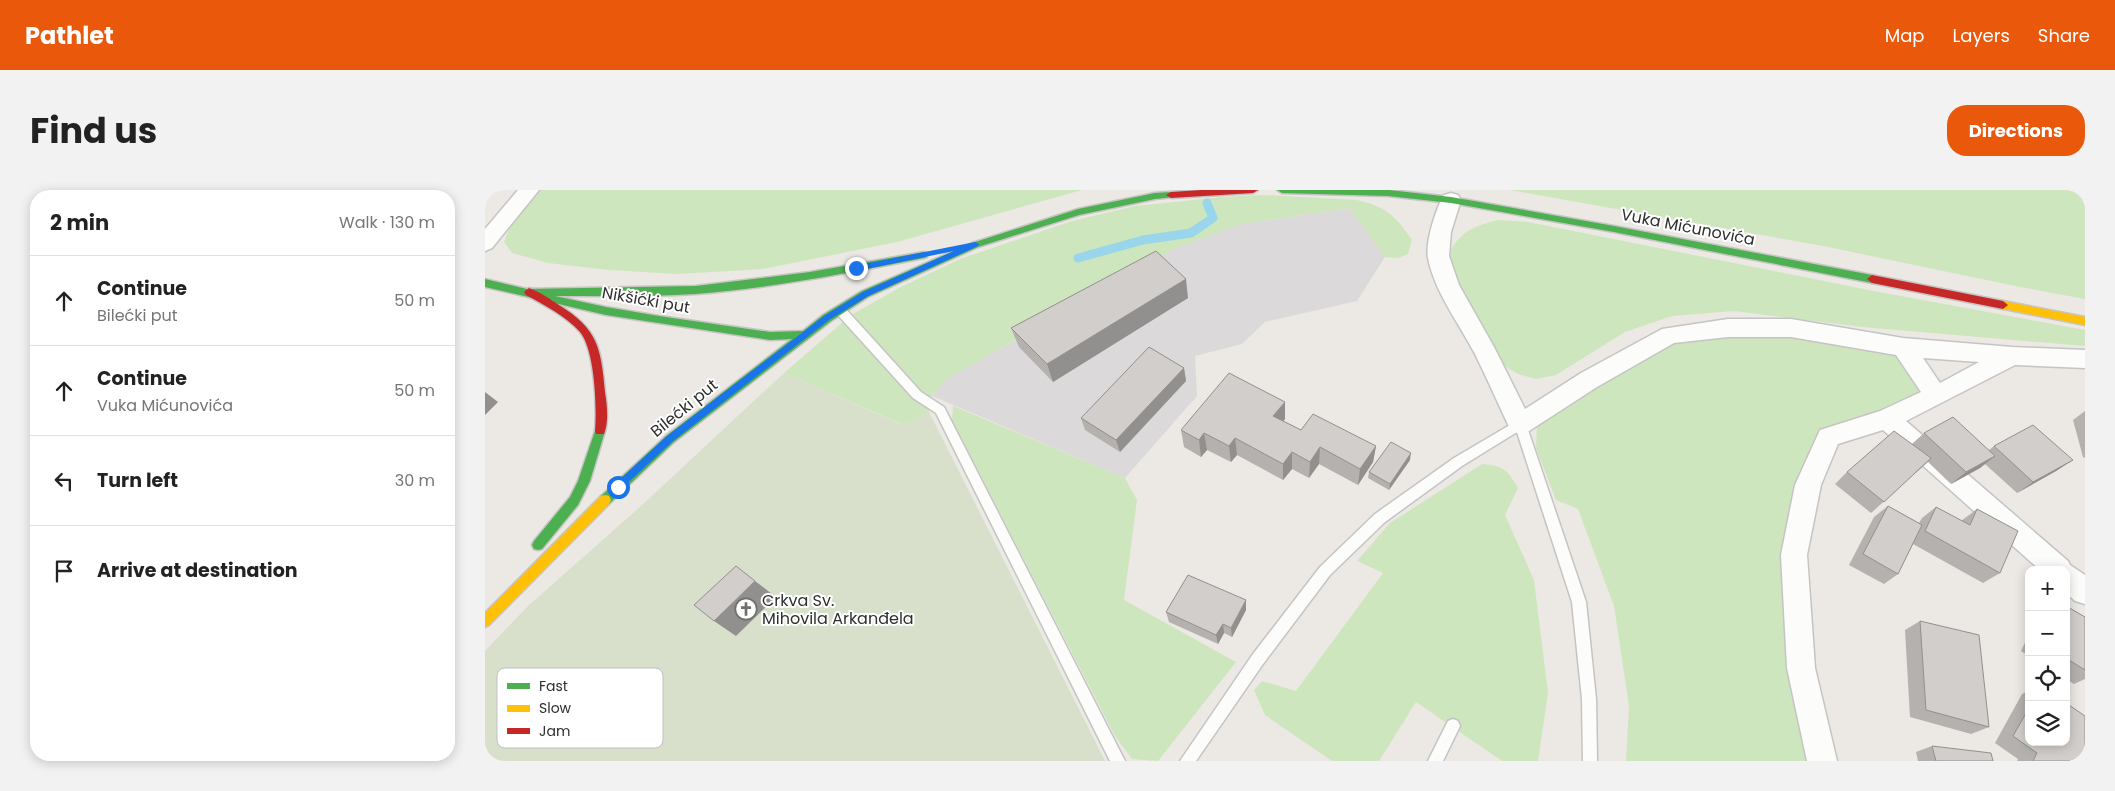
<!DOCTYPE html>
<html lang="en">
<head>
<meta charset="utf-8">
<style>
	:root { --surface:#fff; --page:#f2f2f2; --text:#222; --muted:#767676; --line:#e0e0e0; --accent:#ea580c }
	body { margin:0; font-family:Poppins,sans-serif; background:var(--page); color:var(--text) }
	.controls { position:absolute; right:15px; bottom:15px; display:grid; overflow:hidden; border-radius:10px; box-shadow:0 2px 12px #0003 }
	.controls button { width:45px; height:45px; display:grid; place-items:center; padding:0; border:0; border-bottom:1px solid var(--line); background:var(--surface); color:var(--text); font:25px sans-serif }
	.stop { position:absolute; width:15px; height:15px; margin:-11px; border:4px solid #1a73e8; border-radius:50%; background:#fff }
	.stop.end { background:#1a73e8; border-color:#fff; box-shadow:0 1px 5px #0008 }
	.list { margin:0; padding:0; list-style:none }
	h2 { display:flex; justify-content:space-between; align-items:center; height:65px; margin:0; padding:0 20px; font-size:21px }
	h2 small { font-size:16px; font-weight:400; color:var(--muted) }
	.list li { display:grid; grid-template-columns:32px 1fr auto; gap:15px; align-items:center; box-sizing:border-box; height:90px; padding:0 20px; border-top:1px solid var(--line) }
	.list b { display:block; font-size:19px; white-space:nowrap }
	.list p { margin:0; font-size:16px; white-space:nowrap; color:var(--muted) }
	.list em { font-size:16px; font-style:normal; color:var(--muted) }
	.icon { flex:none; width:28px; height:28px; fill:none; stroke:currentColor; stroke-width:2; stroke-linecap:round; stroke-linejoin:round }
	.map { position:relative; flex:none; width:1600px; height:571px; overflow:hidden; border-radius:20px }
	header { display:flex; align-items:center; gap:30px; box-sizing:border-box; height:70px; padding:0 25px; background:var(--accent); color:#fff }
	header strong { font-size:24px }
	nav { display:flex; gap:28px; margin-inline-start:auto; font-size:18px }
	.intro { display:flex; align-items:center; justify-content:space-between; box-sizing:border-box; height:120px; padding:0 30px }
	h1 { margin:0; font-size:35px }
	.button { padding:12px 22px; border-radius:20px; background:var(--accent); color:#fff; font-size:18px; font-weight:700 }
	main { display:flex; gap:30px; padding:0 30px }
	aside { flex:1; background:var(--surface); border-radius:20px; box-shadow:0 2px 12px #0003 }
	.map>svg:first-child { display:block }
	.industrial { fill:#dcd9db }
	.green { fill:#cee6be }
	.cemetery { fill:#d8e0cc }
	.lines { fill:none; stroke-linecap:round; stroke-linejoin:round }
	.stream { stroke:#99d6ec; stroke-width:9 }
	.lane-casing { stroke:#c5c4c5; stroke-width:3 }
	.street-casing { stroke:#c5c4c5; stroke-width:3 }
	.fast-casing { stroke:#c6c5c4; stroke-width:3 }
	.slow-casing { stroke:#c6c5c4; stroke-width:3 }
	.jam-casing { stroke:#c6c5c4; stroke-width:3 }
	.lane { fill:#fcfcfb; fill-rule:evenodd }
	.street { fill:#fcfcfb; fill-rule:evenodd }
	.fast { fill:#4caf50; fill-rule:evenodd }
	.slow { fill:#ffc107; fill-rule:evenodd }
	.jam { fill:#c62828; fill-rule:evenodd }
	.wall { fill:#b4b1af }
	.shaded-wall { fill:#92908e }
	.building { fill:#d1cecb; stroke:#92908e }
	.route { fill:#1a73e8 }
	.labels { text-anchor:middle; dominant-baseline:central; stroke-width:4; stroke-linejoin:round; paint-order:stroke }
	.street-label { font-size:16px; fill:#2e2e2e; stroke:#fff }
	.poi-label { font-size:16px; fill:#2e2e2e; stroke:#fff; text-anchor:start }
	.key { fill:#fff; stroke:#c0c0c0; stroke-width:1 }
	.key-label { font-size:14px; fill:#2e2e2e }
</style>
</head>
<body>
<header>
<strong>Pathlet</strong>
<nav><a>Map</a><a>Layers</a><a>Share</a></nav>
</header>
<div class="intro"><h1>Find us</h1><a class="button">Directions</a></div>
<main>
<aside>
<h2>2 min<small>Walk · 130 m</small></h2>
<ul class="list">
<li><svg class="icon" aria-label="ahead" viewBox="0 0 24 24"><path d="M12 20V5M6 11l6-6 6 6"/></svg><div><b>Continue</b><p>Bilećki put</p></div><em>50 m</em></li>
<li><svg class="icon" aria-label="ahead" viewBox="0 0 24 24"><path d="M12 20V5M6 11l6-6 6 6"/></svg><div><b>Continue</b><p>Vuka Mićunovića</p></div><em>50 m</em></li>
<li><svg class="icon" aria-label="left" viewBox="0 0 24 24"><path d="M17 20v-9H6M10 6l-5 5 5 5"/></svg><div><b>Turn left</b></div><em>30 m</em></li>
<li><svg class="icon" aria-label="arrive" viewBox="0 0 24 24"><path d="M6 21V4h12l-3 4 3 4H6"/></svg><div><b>Arrive at destination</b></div></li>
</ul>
</aside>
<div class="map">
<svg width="1600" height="571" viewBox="0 0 1600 571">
	<rect width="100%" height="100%" fill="#ece8e4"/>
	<path class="industrial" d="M864 18 900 67 872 111 780 132 757 154 710 166 712 206 640 288 447 206 462 189 691 58 757 34Z"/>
	<path class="green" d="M54 0H597L412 52 278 79 193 84 124 80 63 73 27 63 19 52 28 29Z
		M1025 0H1600V109L1535 97 1338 56Z
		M778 5 872 10C900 16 911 26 927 50L923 64 914 68 900 67 864 18 757 34 691 58 462 189 447 206 444 222 419 235 299 183 366 125 416 97 475 69 587 31 650 16 737 7Z
		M1012 30 1043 32 1394 102 1600 140V156L1377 137 1249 121 1187 126 1140 142 1071 185 1051 189 1033 184 1016 174 968 93 962 65C978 40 985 38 1012 30Z
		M1244 144H1307L1413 162 1437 203 1395 223 1335 240 1317 294 1326 571H1141L1144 516 1129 416 1093 319 1071 310 1051 258 1052 234 1095 205 1190 152Z
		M468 216 640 288 652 310 639 410 751 472 673 571 647 569 630 546 467 230Z
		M997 274C1019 276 1022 279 1033 298L1020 325 1049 390 1063 503 1053 571H1017L931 512 894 571H847L780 525 769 500 777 491 811 501 898 383 872 371 905 333Z"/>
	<path class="cemetery" d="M299 183 418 235 444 222 620 571H0V461L43 416 156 316Z"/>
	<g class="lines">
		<path class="stream" d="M593 68 658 50 706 43 728 28 722 13"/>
		<g class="lane-casing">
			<path id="lane" d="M355 116 359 117 436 202 459 217 640 571H625L451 223 428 208 351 123 349 120Z
				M1035 229 1039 230 1041 234 1101 412 1111 509 1112 571H1098L1097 509 1087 412 1032 242 977 276 900 332 845 385 778 474 711 571H695L768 464 835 377 890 324 969 268Z
				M968 529 973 531 975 536 958 571H943L963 531Z"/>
		</g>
		<g class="street-casing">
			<path id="street" d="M33 0H54L7 58 0 61V39Z
				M966 3 973 5 976 10 966 42 964 66 974 95 1009 157 1040 219 1096 183 1177 139 1243 129H1306L1418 148 1527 157 1600 160V178L1530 175 1421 231 1583 371 1585 375 1600 385V414L1590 411 1581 403V380H1555L1398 240 1353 254 1336 295 1322 365 1330 478 1352 571H1322L1302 478 1296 365 1310 295 1335 240 1395 221 1436 202 1411 165 1306 147H1243L1189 153 1112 197 1044 241 1035 244 1026 241C1014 216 1003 190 990 164 974 133 950 103 943 68 940 53 951 18 959 5ZM1438 168 1494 172 1455 193Z"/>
		</g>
		<g class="fast-casing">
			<path id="fast" d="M792 0H904L966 7 1129 36 1387 85 1392 89 1387 93 1129 42 966 13 903 6 797 3Z
				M686 2 691 5 689 7 670 9 594 25 493 57 383 107 346 131 189 252 124 314 120 315 116 314 114 310 116 306 181 246 307 149 285 150 121 125 0 97V89L42 99 211 96 325 82 439 62 442 63V67L439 68C363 83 287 98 210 104 164 107 117 106 70 106L121 117 174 126 285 142 318 141 338 125 377 101 487 53 593 19 670 3Z
				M115 236 119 238 120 241 105 291 93 315 57 359 53 360 49 359 47 355 49 351 85 307 93 291 110 241 111 238Z"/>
		</g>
		<g class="slow-casing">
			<path id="slow" d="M1518 111 1600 127V135L1514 118 1513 115 1514 112Z
				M120 305 124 306 126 310 124 314 4 435 0 437V423L116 306Z"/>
		</g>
		<g class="jam-casing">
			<path id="jam" d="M716 0H773L768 3 686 8 681 5 686 2Z
				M1387 85 1518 111 1523 115 1518 119 1387 93 1382 89Z
				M44 98C55 102 65 109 74 115 113 139 116 158 120 202 122 215 124 232 119 244H111L110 241C112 218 110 160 95 142 81 126 59 115 41 105L39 102Z"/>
		</g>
		<use href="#lane" class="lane"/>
		<use href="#street" class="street"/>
		<use href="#fast" class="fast"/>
		<use href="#slow" class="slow"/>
		<use href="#jam" class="jam"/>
	</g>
	<path class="wall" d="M703 108 568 192 534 157 526 138Z
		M699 178 701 191 635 262 600 240 596 228Z
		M1600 221V268L1598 267 1588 230Z
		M800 229 798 231 816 240 891 256 888 272 873 295 834 274 824 288 807 279 798 290 752 265 746 272 722 260 716 267 699 257 696 240Z
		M1439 243 1504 260 1509 256 1588 270 1571 281 1532 303 1500 274 1495 278 1466 294 1443 272 1386 323 1350 294 1362 282 1427 254Z
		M925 270 904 300 883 288 884 282Z
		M1403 316 1434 333 1437 328 1451 317 1476 331 1492 319 1515 383 1498 393 1428 354 1413 384 1399 394 1364 375 1389 327Z
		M1581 416 1600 427V489L1589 494 1581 489Z
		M761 420 747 447 739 443 733 454 684 432 681 422Z
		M1435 431 1504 537 1486 544 1425 527 1420 440Z
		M1544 444V466L1536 461Z
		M1544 501V552L1600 571H1532L1533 569 1510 553 1537 504Z
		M1447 556 1508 571H1433L1431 562Z"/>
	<path class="shaded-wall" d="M701 89 703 108 568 192 562 174Z
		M699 178 701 191 635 262 631 250Z
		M0 202 13 212 0 225Z
		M800 212V229L789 243 788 226Z
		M719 243 722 260 716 267 714 250Z
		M750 248 752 265 746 272 744 256Z
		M891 256 888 272 873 295 875 279Z
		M835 257 834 274 824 288 825 272Z
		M807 262V279L798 290V274Z
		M926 263 925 270 904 300 905 294Z
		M1510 266 1495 278 1466 294 1481 282Z
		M1588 270 1571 281 1532 303 1548 292Z
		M270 391 291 407 251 446 229 431Z
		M761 410V420L747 447 746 438Z
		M738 434 739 443 733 454 731 445Z"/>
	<path class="building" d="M671 61 701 89 562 174 526 138Z
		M664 157 699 178 631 250 596 228Z
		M744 183 800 212 788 226 816 240 828 224 891 256 875 279 835 257 825 272 807 262 798 274 750 248 744 256 719 243 714 250 696 240Z
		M1468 227 1510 266 1481 282 1439 243Z
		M1548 235 1588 270 1548 292 1509 256Z
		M1409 241 1446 268 1399 312 1362 282Z
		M906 252 926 263 905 294 884 282Z
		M1403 316 1437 335 1413 384 1378 364Z
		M1451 317 1485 335 1492 319 1533 341 1515 383 1440 341Z
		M251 376 270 391 229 431 209 415Z
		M703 385 761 410 746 438 738 434 731 445 681 422Z
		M1581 416 1600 427V480L1581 468Z
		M1435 431 1494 445 1504 537 1441 520Z
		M1581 513 1600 526V571H1548L1552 563 1528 546 1544 518V552H1581Z
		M1447 556 1506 563 1508 571H1451Z"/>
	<path class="route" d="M490 52 494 54 493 56 383 106 344 130 188 251 136 299H130V294L182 246 339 126 378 102 469 61 371 81 368 78 369 76Z"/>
	<defs>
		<g id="church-ring" transform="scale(1.125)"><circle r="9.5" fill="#fff" stroke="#706f6e" stroke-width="1.5"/><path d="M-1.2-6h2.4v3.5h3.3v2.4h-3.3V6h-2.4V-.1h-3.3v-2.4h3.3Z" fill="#706f6e"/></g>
	</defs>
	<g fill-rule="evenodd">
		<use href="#church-ring" x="261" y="419"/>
	</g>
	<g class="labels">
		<g class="street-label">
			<text transform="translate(1203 37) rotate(11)">Vuka Mićunovića</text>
			<text transform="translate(161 110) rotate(10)">Nikšićki put</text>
			<text transform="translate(199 218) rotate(-39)">Bilećki put</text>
		</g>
		<g class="poi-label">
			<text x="277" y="410">Crkva Sv.<tspan x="277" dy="18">Mihovila Arkanđela</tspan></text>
		</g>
	</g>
	<rect x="12" y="478" width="166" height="80" rx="8" class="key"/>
	<rect x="22" y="493" width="23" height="6" fill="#4caf50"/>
	<rect x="22" y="515" width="23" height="7" fill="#ffc107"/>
	<rect x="22" y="538" width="23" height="6" fill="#c62828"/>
	<g class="key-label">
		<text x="54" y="501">Fast</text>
		<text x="54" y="523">Slow</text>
		<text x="54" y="546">Jam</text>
	</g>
</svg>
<div class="controls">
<button>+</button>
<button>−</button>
<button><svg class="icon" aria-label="locate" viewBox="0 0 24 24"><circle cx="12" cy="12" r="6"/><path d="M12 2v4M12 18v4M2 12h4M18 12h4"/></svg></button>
<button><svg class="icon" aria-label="layers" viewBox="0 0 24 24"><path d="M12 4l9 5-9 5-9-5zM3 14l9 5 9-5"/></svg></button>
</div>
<div class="stop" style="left:133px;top:297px"></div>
<div class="stop end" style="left:371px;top:78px"></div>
</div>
</main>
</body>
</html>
